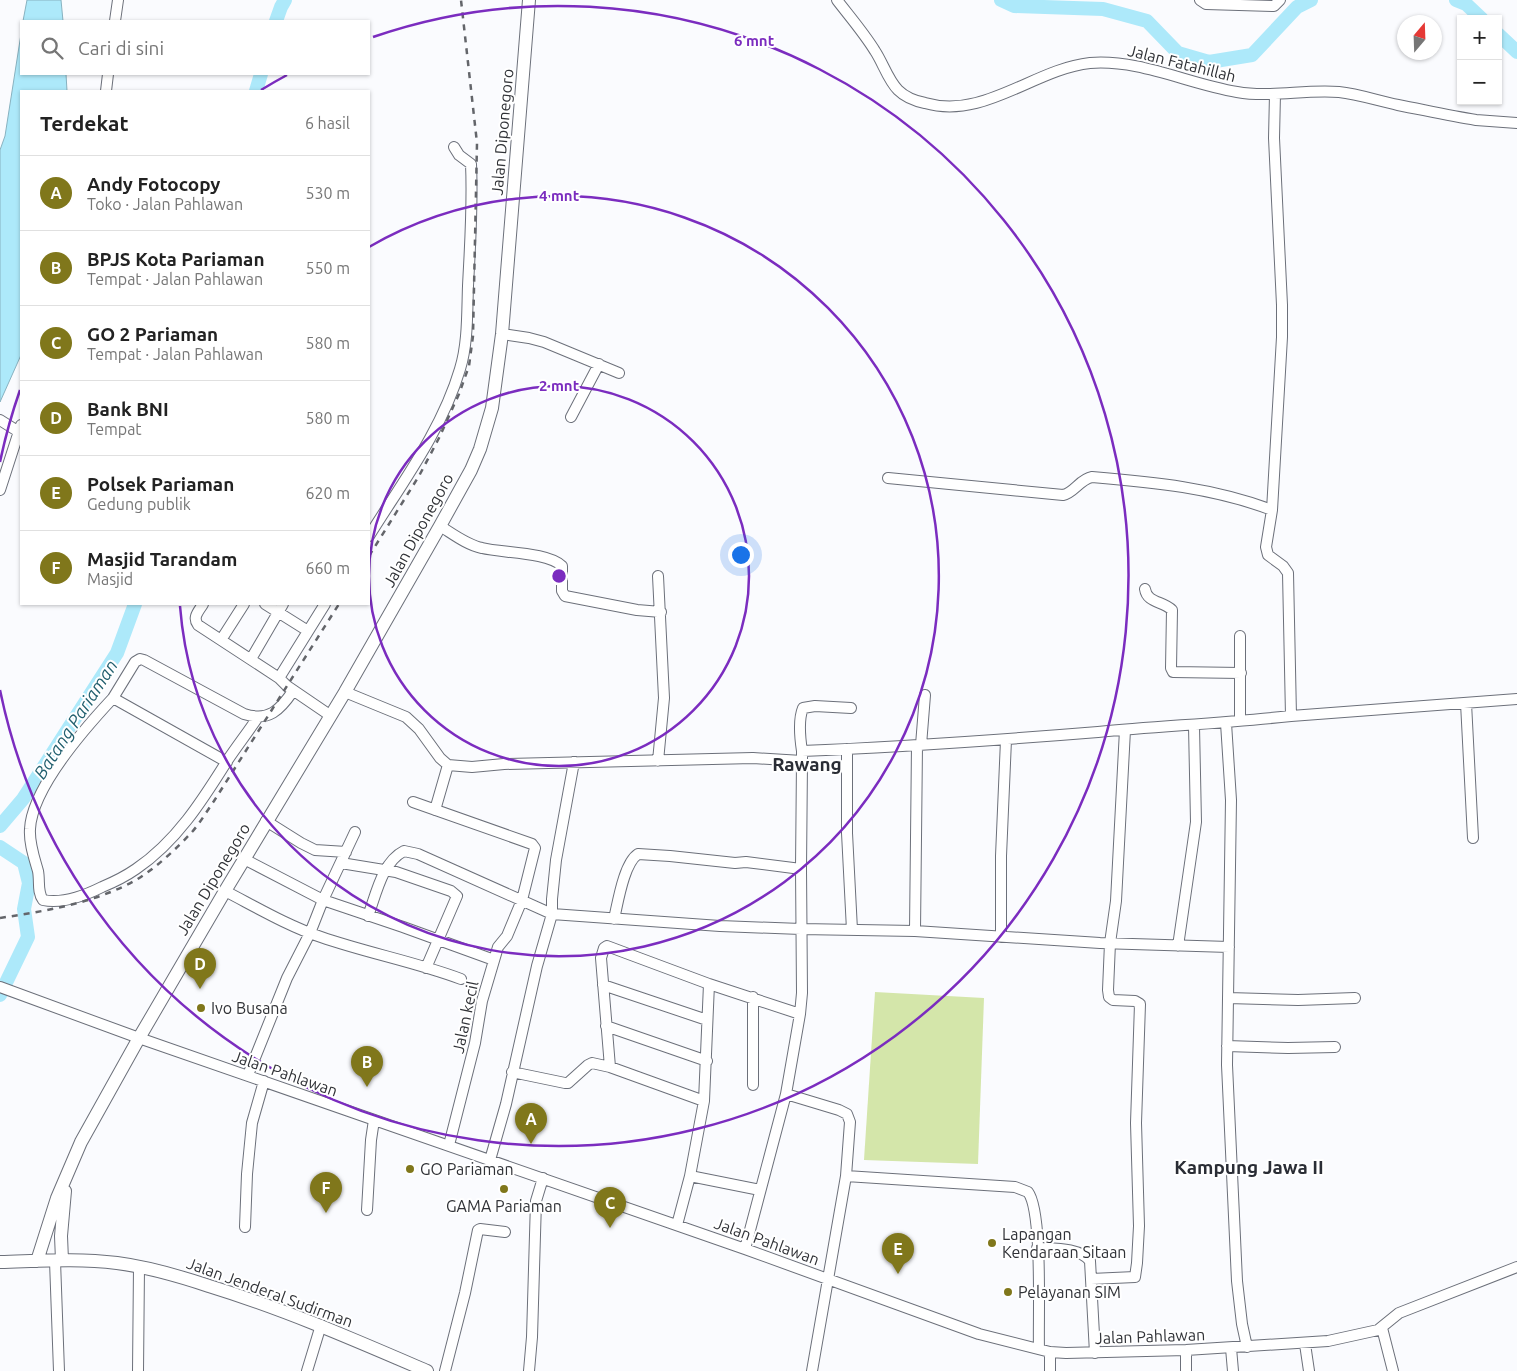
<!DOCTYPE html>
<html lang="id">
<head>
<meta charset="utf-8">
<style>
	:root { --surface:#fff; --page:#f2f2f2; --text:#222; --muted:#767676; --line:#e0e0e0; --accent:#80771b }
	body { margin:0; font-family:Ubuntu,sans-serif; background:var(--page); color:var(--text) }
	.controls { position:absolute; right:15px; top:15px; display:grid; overflow:hidden; border-radius:0px; box-shadow:0 1px 4px #0004 }
	.controls button { width:45px; height:45px; display:grid; place-items:center; padding:0; border:0; border-bottom:1px solid var(--line); background:var(--surface); color:var(--text); font:25px sans-serif }
	.compass { position:absolute; left:1397px; top:15px; width:45px; height:45px; border-radius:50%; background:var(--surface); box-shadow:0 1px 4px #0004; rotate:19deg }
	.you { position:absolute; left:740px; top:554px; width:18px; height:18px; margin:-12px; border:4px solid #fff; border-radius:50%; background:#1a73e8; box-shadow:0 0 0 8px #1a73e833 }
	.badge { display:grid; place-items:center; width:32px; height:32px; border-radius:50%; background:var(--accent); color:#fff; font-size:16px; font-weight:700 }
	.pin { position:absolute; translate:-50% -41px; filter:drop-shadow(0 1px 2px #0008) }
	.pin::after { content:''; position:absolute; top:26px; width:18px; height:15px; background:inherit; clip-path:polygon(0 0,100% 0,50% 100%) }
	.list { margin:0; padding:0; list-style:none }
	h2 { display:flex; justify-content:space-between; align-items:center; height:65px; margin:0; padding:0 20px; font-size:21px }
	h2 small { font-size:16px; font-weight:400; color:var(--muted) }
	.list li { display:grid; grid-template-columns:32px 1fr auto; gap:15px; align-items:center; box-sizing:border-box; height:75px; padding:0 20px; border-top:1px solid var(--line) }
	.list b { display:block; font-size:19px; white-space:nowrap }
	.list p { margin:0; font-size:16px; white-space:nowrap; color:var(--muted) }
	.list em { font-size:16px; font-style:normal; color:var(--muted) }
	.icon { flex:none; width:28px; height:28px; fill:none; stroke:currentColor; stroke-width:2; stroke-linecap:round; stroke-linejoin:round }
	.map { position:relative; flex:none; width:1517px; height:1371px; overflow:hidden }
	.search { position:absolute; background:var(--surface); box-shadow:0 1px 4px #0004; left:20px; top:20px; width:350px; height:55px; display:flex; align-items:center; gap:12px; box-sizing:border-box; padding:0 18px; border-radius:0px; color:var(--muted); font-size:19px }
	.panel { position:absolute; background:var(--surface); box-shadow:0 1px 4px #0004; left:20px; top:90px; width:350px; height:515px; border-radius:0px }
	.map>svg:first-child { display:block }
	.green { fill:#d4e6aa }
	.water { fill:#ade9fa; stroke:#88b2c0 }
	.lines { fill:none; stroke-linecap:round; stroke-linejoin:round }
	.river { stroke:#ade9fa; stroke-width:14 }
	.minor-casing { stroke:#6c707a; stroke-width:12 }
	.major-casing { stroke:#6c707a; stroke-width:14 }
	.minor { stroke:#fff; stroke-width:10 }
	.major { stroke:#fff; stroke-width:12 }
	.rail { stroke:#63656a; stroke-width:2.5; stroke-dasharray:6 6; stroke-linecap:butt }
	.ring { fill:none; stroke:#7b2cbf; stroke-width:2.5 }
	.poi-dot { fill:#80771b; stroke:#fff; stroke-width:2 }
	.labels { text-anchor:middle; dominant-baseline:central; stroke-width:4; stroke-linejoin:round; paint-order:stroke }
	.street-label { font-size:16px; fill:#303237; stroke:#fff }
	.poi-label { font-size:16px; fill:#303237; stroke:#fff; text-anchor:start }
	.water-label { font-size:18px; font-style:italic; fill:#22606f; stroke:#fff }
	.quarter-label { font-size:19px; font-weight:bold; fill:#2a2d35; stroke:#fff }
	.centre { fill:#7b2cbf; stroke:#fff; stroke-width:2.5 }
	.ring-label { font-size:15px; text-anchor:middle; font-weight:bold; fill:#7b2cbf; stroke:#fff; stroke-width:4; stroke-linejoin:round; paint-order:stroke }
</style>
</head>
<body>
<div class="map">
<svg width="1517" height="1371" viewBox="0 0 1517 1371">
	<rect width="100%" height="100%" fill="#fafbfe"/>
	<path class="green" d="M875 992 984 998 978 1164 864 1160Z"/>
	<path class="water" d="M27 0H61L63 21H23Z
		M21 34V74H66L67 91H21V355L0 402V150L5 136Z"/>
	<g class="lines">
		<path class="river" d="M1001 0 1014 6 1103 9 1147 21 1178 53 1209 62 1252 55 1297 7 1311 0
			M1456 0 1466 4 1482 19
			M276 21 281 7 285 0
			M1498 34 1517 52
			M256 91 261 74
			M0 826 23 799 117 653 135 604
			M0 847 24 863 29 883 24 909 28 937 0 995"/>
		<g class="minor-casing">
			<path id="minor" d="M837 0C850 17 864 33 875 51 883 63 888 80 898 90 905 97 915 101 925 103 984 120 1034 69 1090 63 1140 59 1188 84 1237 92 1271 98 1305 89 1339 92 1359 94 1378 101 1398 105 1424 110 1450 116 1476 120 1489 121 1503 122 1517 123
				M1200 0 1206 4 1274 6 1280 0
				M115 21 118 0
				M106 91 108 74
				M502 334 529 338 544 342 619 373
				M571 417 599 364
				M0 420 19 432
				M888 478 1063 495C1074 493 1080 479 1092 477 1153 482 1214 488 1272 510
				M0 490 21 425
				M440 526C453 534 467 545 482 548 502 553 548 552 562 566V591L565 596 637 610 661 612
				M369 536C402 483 442 430 460 369 468 343 467 313 468 286 470 245 473 205 471 164L459 155 454 147
				M658 576 664 698 658 761
				M1145 589C1147 603 1163 601 1172 610L1171 668 1173 672 1241 673
				M203 604C199 611 192 617 198 625L279 678
				M265 604 308 631
				M325 604 279 678 287 686 331 716
				M221 640 244 604
				M251 659 283 604
				M345 692 406 717 419 729 440 758 448 765 472 767 504 764 753 758 802 761V751C901 747 999 740 1098 732 1162 726 1226 723 1291 716L1288 573 1283 566 1268 555 1266 547 1272 510 1282 337V305L1274 138 1275 94
				M113 698C85 728 32 788 30 829 29 843 34 857 38 871 40 881 37 892 43 900 62 904 86 895 102 887 114 882 126 876 136 869 176 842 202 801 227 761 237 746 248 732 258 717
				M1466 703 1473 838
				M1291 716 1517 699
				M1240 721V636
				M1226 723 1231 800 1227 1065 1237 1281 1242 1324 1247 1347
				M921 745 925 695
				M847 749V833L852 930
				M802 751C800 738 798 720 803 708L815 706 851 708
				M227 762 113 698 135 662 140 659 144 660 244 714C269 722 280 710 293 691
				M413 802 532 844 535 848 522 900 507 936 498 947 482 1001 475 1043 449 1145
				M435 810 448 765
				M266 821 301 843 315 850 346 852
				M244 859 323 900 403 927 494 960
				M341 863 396 872 451 891 457 896 426 968
				M225 891C256 907 288 926 321 937 367 953 416 962 461 979
				M368 916C376 895 382 862 404 851L418 854 552 914V899L556 860 574 762
				M614 919C618 902 624 863 638 854L670 856 735 863 746 862 801 869
				M915 931 917 745
				M1001 937V856L1006 740
				M1178 946 1196 822 1194 726
				M709 984 704 1101 610 1067 601 958 604 948 607 946 709 984 800 1014
				M603 985 707 1020
				M0 987 139 1038 745 1249 979 1334 1050 1352 1066 1353 1186 1350 1328 1341 1378 1330 1399 1313 1517 1267
				M753 997V1085
				M1228 998 1298 1000 1355 998
				M606 1026 707 1061
				M1227 1046 1288 1048 1335 1047
				M512 1072 565 1083H568L588 1065 592 1063 610 1067
				M248 1075 287 978 310 933 323 900 355 832
				M786 1094 839 1110 847 1114 850 1122 846 1176 812 1371
				M704 1101 690 1176 760 1190
				M490 1160 506 1104 537 966 552 914 720 926 801 929 915 931 1100 943 1229 947
				M846 1176 1015 1187 1028 1192C1043 1212 1038 1319 1039 1349
				M367 1210 371 1140 374 1120
				M677 1225 690 1176
				M245 1227 247 1174 252 1123 264 1081
				M1037 1248C1053 1249 1079 1247 1090 1261L1095 1353
				M745 1249 786 1094 800 1014 802 993 801 869 802 761
				M55 1261 59 1371
				M1091 1279 1135 1277 1137 1263 1139 1226 1136 1123 1140 1004 1135 1001 1113 1000 1109 997 1108 990 1110 943 1116 901 1125 730
				M1382 1328 1393 1371
				M1305 1344 1309 1371
				M1231 1348 1233 1371
				M1186 1350V1371
				M138 1371 139 1267
				M307 1371 321 1325
				M445 1371 465 1293 478 1230 480 1229 505 1232
				M529 1371 532 1337 536 1201 543 1178
				M1050 1371V1352"/>
		</g>
		<g class="major-casing">
			<path id="major" d="M62 1260 61 1236 65 1191
				M37 1261 57 1198 81 1142 139 1038 225 891 345 692 440 526 471 470 480 449 492 408 502 334 529 0
				M0 1262C39 1261 78 1258 117 1263 148 1267 179 1276 209 1286 284 1309 355 1340 427 1371"/>
		</g>
		<use href="#minor" class="minor"/>
		<use href="#major" class="major"/>
		<path class="rail" d="M369 556 419 476 439 438 459 394 469 366 473 336 477 143 461 0
			M0 918C46 911 95 903 136 880 156 868 176 849 192 832 200 823 207 811 214 801L339 604"/>
	</g>
	<g class="ring">
		<circle cx="559" cy="576" r="190"/>
		<path d="M369 247A380 380 0 1 1 180 606"/>
		<path d="M0 462A570 570 0 0 1 20 390M261 90A570 570 0 0 1 287 75M373 37A570 570 0 1 1 0 690"/>
	</g>
	<g class="poi-dot">
		<circle cx="201" cy="1008" r="5"/>
		<circle cx="410" cy="1169" r="5"/>
		<circle cx="504" cy="1189" r="5"/>
		<circle cx="992" cy="1243" r="5"/>
		<circle cx="1008" cy="1292" r="5"/>
	</g>
	<g class="labels">
		<g class="street-label">
			<text transform="translate(1182 63) rotate(14)">Jalan Fatahillah</text>
			<text transform="translate(502 132) rotate(-85)">Jalan Diponegoro</text>
			<text transform="translate(418 530) rotate(-61)">Jalan Diponegoro</text>
			<text transform="translate(213 879) rotate(-59)">Jalan Diponegoro</text>
			<text transform="translate(465 1017) rotate(-78)">Jalan kecil</text>
			<text transform="translate(285 1073) rotate(19)">Jalan Pahlawan</text>
			<text transform="translate(767 1241) rotate(20)">Jalan Pahlawan</text>
			<text transform="translate(270 1292) rotate(20)">Jalan Jenderal Sudirman</text>
			<text transform="translate(1150 1336) rotate(-2)">Jalan Pahlawan</text>
		</g>
		<g class="poi-label">
			<text x="211" y="1008">Ivo Busana</text>
			<text x="420" y="1169">GO Pariaman</text>
			<text x="504" y="1206" text-anchor="middle">GAMA Pariaman</text>
			<text x="1002" y="1234">Lapangan<tspan x="1002" dy="18">Kendaraan Sitaan</tspan></text>
			<text x="1018" y="1292">Pelayanan SIM</text>
		</g>
		<g class="water-label">
			<text transform="translate(75 719) rotate(-57)">Batang Pariaman</text>
		</g>
		<g class="quarter-label">
			<text x="807" y="764">Rawang</text>
			<text x="1249" y="1167">Kampung Jawa II</text>
		</g>
	</g>
	<circle cx="559" cy="576" r="8" class="centre"/>
	<g class="ring-label">
		<text x="754" y="46">6 mnt</text>
		<text x="559" y="201">4 mnt</text>
		<text x="559" y="391">2 mnt</text>
	</g>
</svg>
<div class="controls">
<button>+</button>
<button>−</button>
</div>
<svg class="compass" viewBox="-18 -18 36 36"><path d="M0-13l5 13h-10z" fill="#e53935"/><path d="M0 13l5-13h-10z" fill="#767676"/></svg>
<div class="you"></div>
<div class="pin badge" style="left:531px;top:1144px">A</div>
<div class="pin badge" style="left:367px;top:1087px">B</div>
<div class="pin badge" style="left:610px;top:1228px">C</div>
<div class="pin badge" style="left:200px;top:989px">D</div>
<div class="pin badge" style="left:898px;top:1274px">E</div>
<div class="pin badge" style="left:326px;top:1213px">F</div>
<div class="search"><svg class="icon" aria-label="search" viewBox="0 0 24 24"><circle cx="10" cy="10" r="6"/><path d="M15 15l6 6"/></svg>Cari di sini</div>
<section class="panel">
<h2>Terdekat<small>6 hasil</small></h2>
<ul class="list">
<li><span class="badge">A</span><div><b>Andy Fotocopy</b><p>Toko · Jalan Pahlawan</p></div><em>530 m</em></li>
<li><span class="badge">B</span><div><b>BPJS Kota Pariaman</b><p>Tempat · Jalan Pahlawan</p></div><em>550 m</em></li>
<li><span class="badge">C</span><div><b>GO 2 Pariaman</b><p>Tempat · Jalan Pahlawan</p></div><em>580 m</em></li>
<li><span class="badge">D</span><div><b>Bank BNI</b><p>Tempat</p></div><em>580 m</em></li>
<li><span class="badge">E</span><div><b>Polsek Pariaman</b><p>Gedung publik</p></div><em>620 m</em></li>
<li><span class="badge">F</span><div><b>Masjid Tarandam</b><p>Masjid</p></div><em>660 m</em></li>
</ul>
</section>
</div>
</body>
</html>
